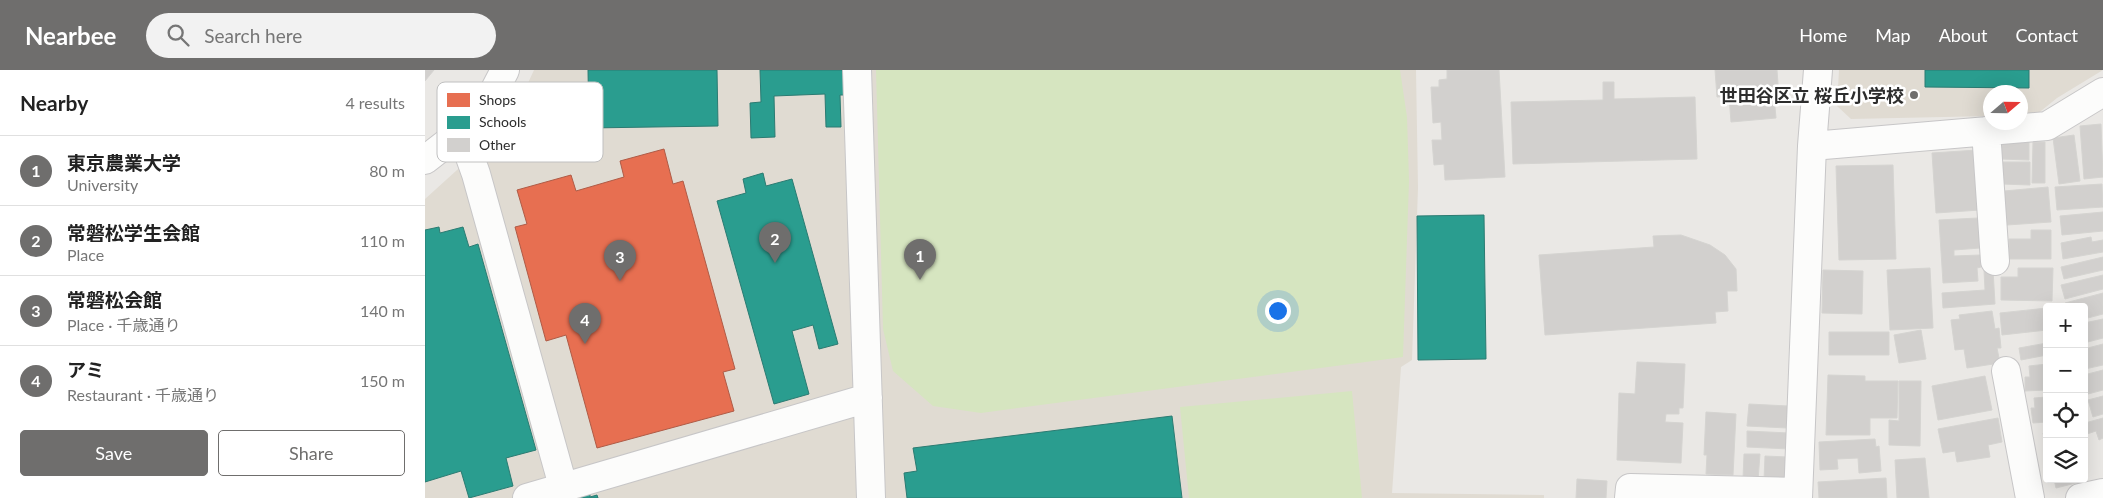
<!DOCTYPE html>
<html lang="en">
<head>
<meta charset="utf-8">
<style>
	:root { --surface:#fff; --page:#f2f2f2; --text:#222; --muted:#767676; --line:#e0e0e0; --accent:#6f6e6d }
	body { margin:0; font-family:Lato,"Noto Sans JP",sans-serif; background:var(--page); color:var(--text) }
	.controls { position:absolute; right:15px; bottom:15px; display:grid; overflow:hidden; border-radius:5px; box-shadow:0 5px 20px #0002 }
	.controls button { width:45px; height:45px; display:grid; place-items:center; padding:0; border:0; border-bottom:1px solid var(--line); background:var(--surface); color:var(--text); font:25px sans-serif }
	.compass { position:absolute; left:1558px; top:15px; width:45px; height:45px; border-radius:50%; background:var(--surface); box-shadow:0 5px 20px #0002; rotate:70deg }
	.you { position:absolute; left:852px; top:240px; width:18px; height:18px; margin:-12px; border:4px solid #fff; border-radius:50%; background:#1a73e8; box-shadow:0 0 0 8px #1a73e833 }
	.badge { display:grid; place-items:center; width:32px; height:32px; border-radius:50%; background:var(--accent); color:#fff; font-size:16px; font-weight:700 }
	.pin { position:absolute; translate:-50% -41px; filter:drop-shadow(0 1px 2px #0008) }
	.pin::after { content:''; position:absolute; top:26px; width:18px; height:15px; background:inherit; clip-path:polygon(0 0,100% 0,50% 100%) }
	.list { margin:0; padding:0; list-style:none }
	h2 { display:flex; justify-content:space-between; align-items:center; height:65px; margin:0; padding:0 20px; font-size:21px }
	h2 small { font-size:16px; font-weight:400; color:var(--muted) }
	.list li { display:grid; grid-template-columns:32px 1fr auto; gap:15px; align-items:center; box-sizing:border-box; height:70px; padding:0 20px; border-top:1px solid var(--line) }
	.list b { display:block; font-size:19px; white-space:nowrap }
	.list p { margin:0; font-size:16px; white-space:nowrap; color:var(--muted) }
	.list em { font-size:16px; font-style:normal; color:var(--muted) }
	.actions { display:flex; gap:10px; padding:15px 20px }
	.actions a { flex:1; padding:11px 0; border:1px solid var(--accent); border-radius:5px; text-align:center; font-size:18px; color:var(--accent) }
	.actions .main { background:var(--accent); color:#fff }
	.icon { flex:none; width:28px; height:28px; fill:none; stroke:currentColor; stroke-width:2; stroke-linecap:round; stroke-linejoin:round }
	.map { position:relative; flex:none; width:1678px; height:428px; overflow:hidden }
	header { display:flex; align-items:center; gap:30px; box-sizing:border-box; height:70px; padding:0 25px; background:var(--accent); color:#fff }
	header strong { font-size:24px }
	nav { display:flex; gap:28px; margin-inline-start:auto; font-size:18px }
	.search { width:350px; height:45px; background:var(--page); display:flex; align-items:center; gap:12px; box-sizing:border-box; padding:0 18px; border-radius:28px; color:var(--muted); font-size:19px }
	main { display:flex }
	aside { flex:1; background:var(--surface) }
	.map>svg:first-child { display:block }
	.education { fill:#e0dbd2 }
	.pitch { fill:#d6e5c0 }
	.shops { fill:#e76f51; stroke:#af5b46 }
	.schools { fill:#2a9d8f; stroke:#2b7b72 }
	.building { fill:#d2d0ce; stroke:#d5d4d1 }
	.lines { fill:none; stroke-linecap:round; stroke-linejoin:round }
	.minor-casing { stroke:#c7c6c7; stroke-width:30 }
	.minor { stroke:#fcfcfb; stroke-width:28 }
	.poi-dot { fill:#6f6e6d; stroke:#fff; stroke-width:2 }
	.labels { text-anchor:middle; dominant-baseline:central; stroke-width:5; stroke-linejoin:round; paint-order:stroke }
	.poi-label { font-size:18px; font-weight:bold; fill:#2d2d2d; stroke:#fff; text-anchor:end }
	.key { fill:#fff; stroke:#c0c0c0; stroke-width:1 }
	.key-label { font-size:14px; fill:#2d2d2d }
</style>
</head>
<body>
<header>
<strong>Nearbee</strong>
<div class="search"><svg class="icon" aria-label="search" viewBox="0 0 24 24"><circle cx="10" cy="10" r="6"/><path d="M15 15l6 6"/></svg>Search here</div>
<nav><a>Home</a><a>Map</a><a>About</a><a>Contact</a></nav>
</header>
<main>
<aside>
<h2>Nearby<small>4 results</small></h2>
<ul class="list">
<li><span class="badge">1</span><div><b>東京農業大学</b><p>University</p></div><em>80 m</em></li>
<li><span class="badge">2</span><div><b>常磐松学生会館</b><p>Place</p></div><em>110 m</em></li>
<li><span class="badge">3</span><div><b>常磐松会館</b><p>Place · 千歳通り</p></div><em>140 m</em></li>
<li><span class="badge">4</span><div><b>アミ</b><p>Restaurant · 千歳通り</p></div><em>150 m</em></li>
</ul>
<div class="actions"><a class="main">Save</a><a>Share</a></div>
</aside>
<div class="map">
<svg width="1678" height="428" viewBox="0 0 1678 428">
	<rect width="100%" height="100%" fill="#eae8e5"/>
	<path class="education" d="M109 0H991L993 118 987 290 976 297 967 423 1119 425V428H0V129L85 52Z
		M1414 0H1678L1632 28 1611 45H1596V22H1566L1565 46 1426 49 1412 36Z"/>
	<path class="pitch" d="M451 0H975L982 47 984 111 978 287 556 343 508 336 468 301 458 259Z
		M927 321 937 428H764L755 337Z"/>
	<path class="shops" d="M239 79 248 114 258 111 310 299 298 302 309 341 172 378 141 265 121 271 90 157 102 154 92 120 146 105 151 121 199 107 195 91Z"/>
	<path class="schools" d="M163 0H292L293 56 164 58Z
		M335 0H432L420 25H415L416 57H401L400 24 349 26 350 67 326 68 325 33 336 32Z
		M1500 0H1604V18L1500 17Z
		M338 103 341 116 367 109 413 274 394 279 388 255 367 261 384 324 349 334 292 131 321 123 318 109Z
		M1059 145 1061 289 993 290 992 146Z
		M14 157 15 163 38 157 44 177 53 174 111 380 81 388 88 416 44 428 36 401 0 412V160Z
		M747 346 757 428H482L479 403 492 401 488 378Z
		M165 424V427L172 425 173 428H149Z"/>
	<path class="building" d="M0 0H9L0 11Z
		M1022 0H1074L1080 107 1020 110 1019 94 1009 95 1007 70H1017L1016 52 1008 53 1006 17H1014V10L1022 9Z
		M1290 0H1352L1354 27H1349L1351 48 1306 52 1304 26 1292 27Z
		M1178 12H1189V29L1270 27 1272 89 1088 94 1086 32 1178 30Z
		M1676 54 1678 107 1659 109 1655 56Z
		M1649 65 1655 111 1634 114 1628 68Z
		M1576 71 1604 72V90L1576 89Z
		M1608 72H1620V113H1607Z
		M1552 80 1555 140 1511 143 1507 83Z
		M1577 92H1605V115L1577 114Z
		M1468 95 1471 189 1414 190 1411 96Z
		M1677 114 1678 137 1632 140 1630 117Z
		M1623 117 1626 152 1582 155 1579 121Z
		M1678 142V161L1637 165 1635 146Z
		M1553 148 1555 178 1529 180V186L1555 185 1556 197 1552 198 1553 211 1518 213 1514 150Z
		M1606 160H1626V189H1584V169H1606Z
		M1256 165 1285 175 1300 185 1311 199 1312 221H1302L1303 241 1290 242 1291 253 1120 265 1114 185 1229 177 1228 166Z
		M1666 167 1667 172 1678 170V182L1638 189 1636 173Z
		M1678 187V200L1639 209 1636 197Z
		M1505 198 1508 258 1465 260 1462 200Z
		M1593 198H1628L1627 231 1576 230V207H1593Z
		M1398 200 1438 201 1437 244 1397 243Z
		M1559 200H1568L1570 234 1518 238 1517 223 1560 220Z
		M1678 205V219L1640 229 1636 215Z
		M1678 223V244L1659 249V237H1641L1640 233Z
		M1622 238V260L1577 265 1575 243Z
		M1567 241 1570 259 1574 258 1576 278H1572L1575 293 1542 298 1539 279 1530 280 1526 250 1535 249 1534 245Z
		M1678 249V268L1659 273V253Z
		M1496 260 1501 289 1474 293 1469 265Z
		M1404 262H1464V285H1404Z
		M1622 273V285L1596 290 1594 278Z
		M1678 274V295L1660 299 1659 279Z
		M1212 292 1260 294 1258 338H1254V344H1241L1240 352 1258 353 1256 393 1192 390 1194 323 1210 324Z
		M1622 294V320L1600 321V307H1605L1604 296Z
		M1678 300V320L1663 324 1659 305Z
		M1403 305 1440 306V311H1473L1472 348H1445V365H1401Z
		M1560 306 1567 340 1513 350 1507 316Z
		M1474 311H1496L1495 376 1464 375V350L1474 351Z
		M1678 326V344L1668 347 1663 330Z
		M1622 327V352L1608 353 1606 338H1610L1609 328Z
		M1324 334 1363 336 1362 358 1322 356Z
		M1281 342 1311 344 1308 405 1281 404 1282 385H1279Z
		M1573 348 1577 372 1563 375 1565 387 1532 392 1530 381 1518 383 1513 359Z
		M1678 348V368L1674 370 1671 361 1662 364 1660 353Z
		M1322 361 1364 363V379L1322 377Z
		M1622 362V379L1618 363Z
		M1450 369 1451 377 1454 376 1456 401 1434 403 1433 388 1412 389 1413 399 1395 400 1394 372Z
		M1319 384H1335L1333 410 1318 409Z
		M1340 386 1362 387 1361 411 1339 410Z
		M1500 388 1504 428H1472L1470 390Z
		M1461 408 1462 428H1394L1393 412Z
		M1152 409 1182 411 1181 428H1151Z
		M1629 409H1658L1659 411 1631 418Z"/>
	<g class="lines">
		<g class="minor-casing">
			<path id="minor" d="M432 0 446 428
				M1561 61 1570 191
				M36 62 51 104 138 416
				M1387 76 1622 56 1678 22
				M0 90 36 62 65 29 80 0
				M1581 301 1605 428
				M102 428 443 328
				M1204 428 1205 418 1373 422
				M1373 428 1387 76 1393 0
				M1655 428 1678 423"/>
		</g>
		<use href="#minor" class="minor"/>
	</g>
	<circle class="poi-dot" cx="1489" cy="25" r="5"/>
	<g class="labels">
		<g class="poi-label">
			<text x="1479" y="25">世田谷区立 桜丘小学校</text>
		</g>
	</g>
	<rect x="12" y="12" width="166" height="80" rx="8" class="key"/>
	<rect x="22" y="23" width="23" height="14" fill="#e76f51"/>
	<rect x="22" y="46" width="23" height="13" fill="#2a9d8f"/>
	<rect x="22" y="68" width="23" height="14" fill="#d2d0ce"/>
	<g class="key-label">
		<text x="54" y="35">Shops</text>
		<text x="54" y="57">Schools</text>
		<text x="54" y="80">Other</text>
	</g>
</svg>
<div class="controls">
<button>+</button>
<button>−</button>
<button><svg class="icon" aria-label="locate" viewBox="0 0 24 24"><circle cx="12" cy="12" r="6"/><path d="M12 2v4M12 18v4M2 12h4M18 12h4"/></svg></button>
<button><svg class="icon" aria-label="layers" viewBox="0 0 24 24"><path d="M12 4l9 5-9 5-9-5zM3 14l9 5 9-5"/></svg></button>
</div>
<svg class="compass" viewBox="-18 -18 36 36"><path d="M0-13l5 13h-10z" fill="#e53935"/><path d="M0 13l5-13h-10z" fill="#767676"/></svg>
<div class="you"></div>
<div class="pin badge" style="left:495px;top:210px">1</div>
<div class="pin badge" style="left:350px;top:193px">2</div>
<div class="pin badge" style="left:195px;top:211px">3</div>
<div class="pin badge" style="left:160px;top:274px">4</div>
</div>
</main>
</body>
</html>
